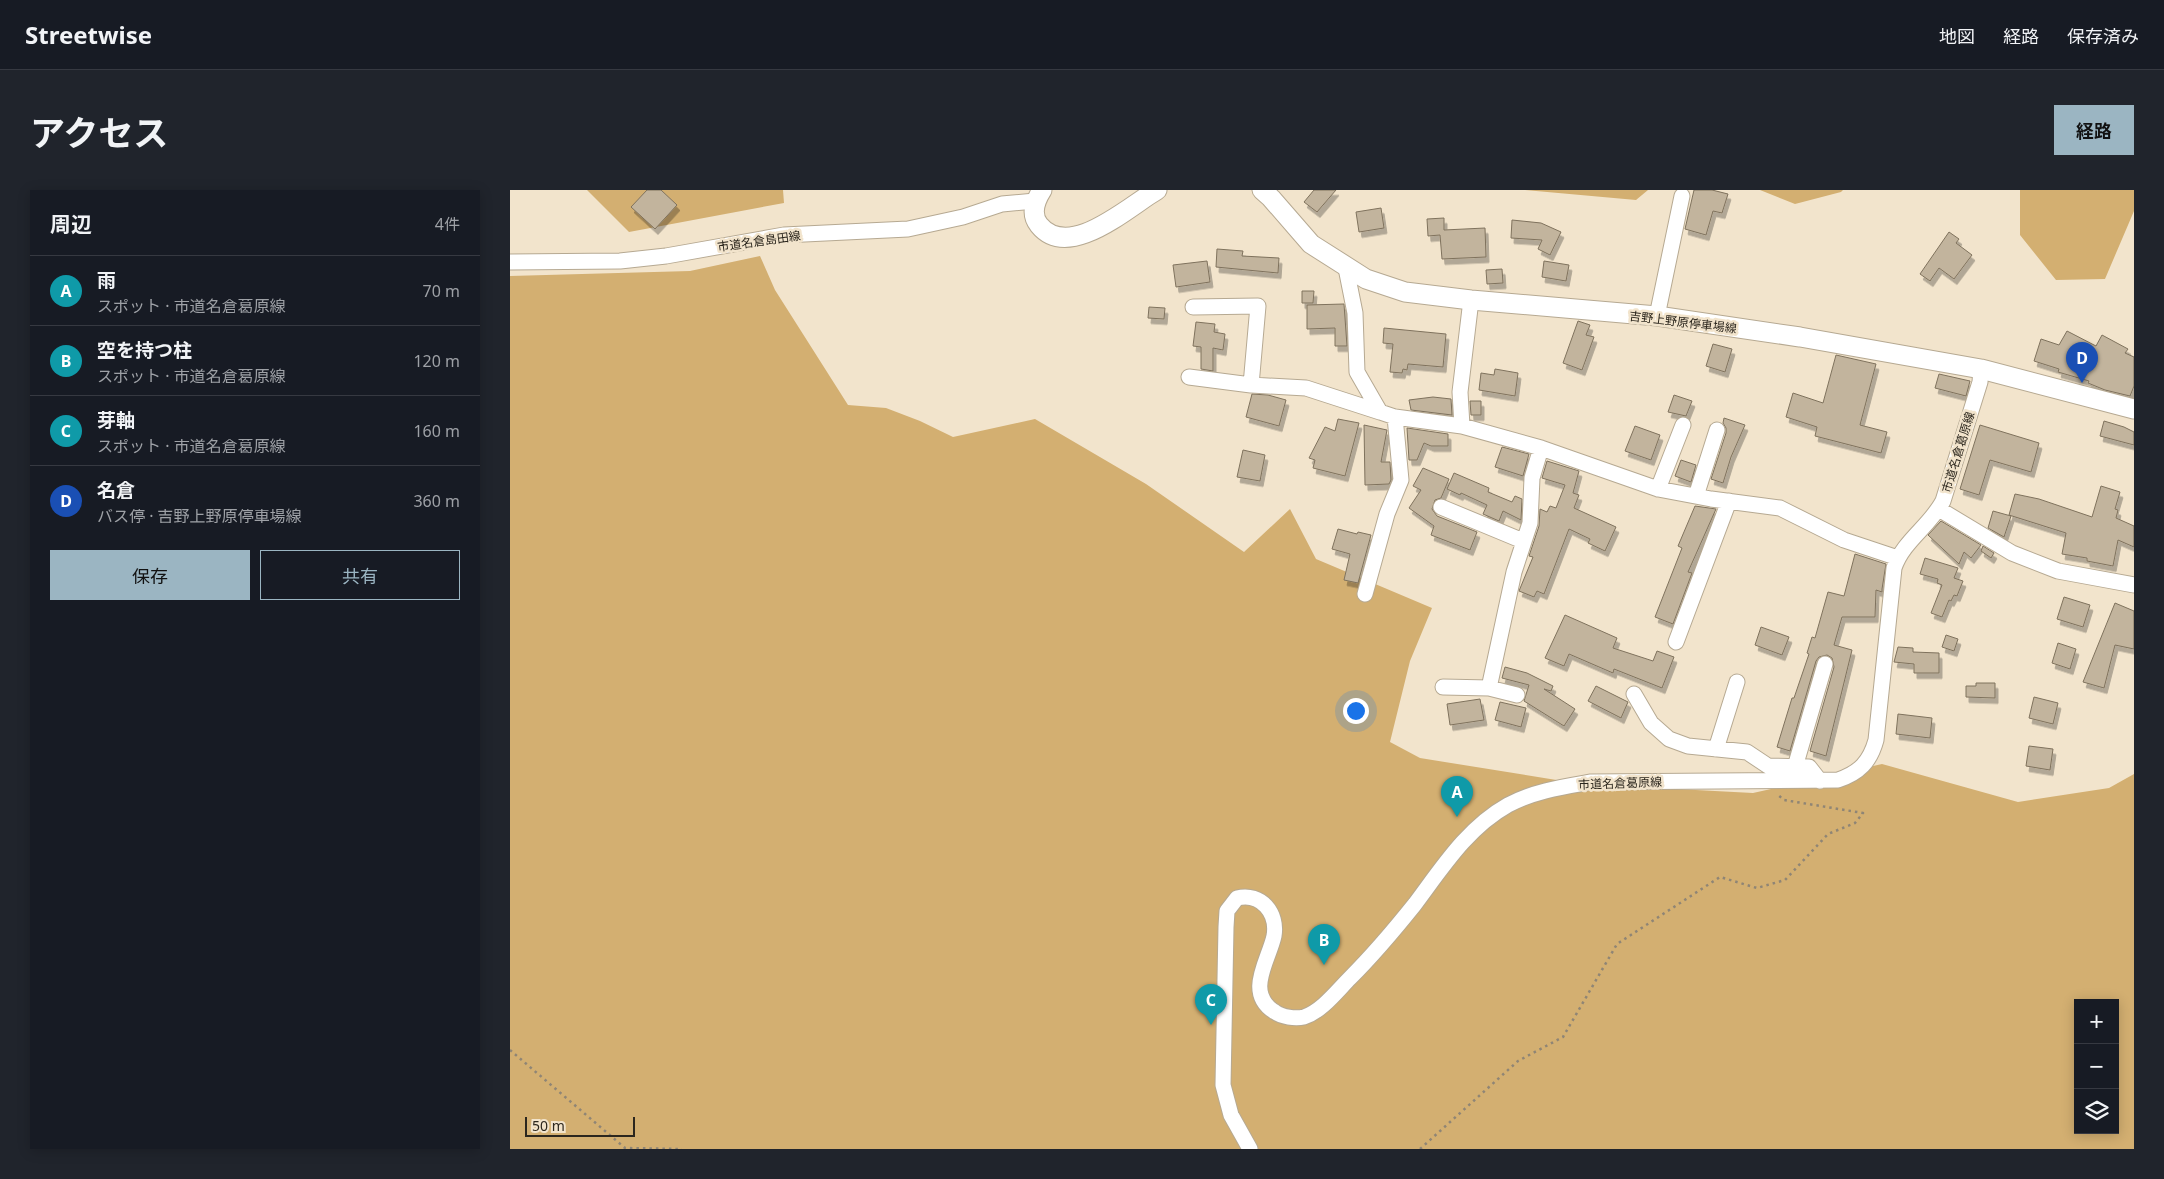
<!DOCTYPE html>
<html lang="ja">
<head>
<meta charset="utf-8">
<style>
	:root { --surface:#171b24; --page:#20242c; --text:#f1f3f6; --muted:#9ea1a6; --line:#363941; --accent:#9bb5c2 }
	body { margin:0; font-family:"Noto Sans","Noto Sans JP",sans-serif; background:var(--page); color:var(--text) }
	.controls { position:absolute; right:15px; bottom:15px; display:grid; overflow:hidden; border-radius:0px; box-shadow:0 2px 12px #0003 }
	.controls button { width:45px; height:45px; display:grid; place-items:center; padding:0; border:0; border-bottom:1px solid var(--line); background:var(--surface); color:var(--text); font:25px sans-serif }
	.scale { position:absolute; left:15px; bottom:12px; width:110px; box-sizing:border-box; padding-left:5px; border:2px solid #2c271e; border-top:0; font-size:14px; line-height:18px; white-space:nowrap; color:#2c271e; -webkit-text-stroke:4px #f2e4cc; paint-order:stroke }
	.you { position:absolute; left:845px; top:520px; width:18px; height:18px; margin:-12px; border:4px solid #fff; border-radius:50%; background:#1a73e8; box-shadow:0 0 0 8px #1a73e833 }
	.badge { display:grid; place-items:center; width:32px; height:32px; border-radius:50%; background:var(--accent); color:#fff; font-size:16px; font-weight:700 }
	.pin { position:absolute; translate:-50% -41px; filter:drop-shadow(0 1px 2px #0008) }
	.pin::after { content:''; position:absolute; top:26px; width:18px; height:15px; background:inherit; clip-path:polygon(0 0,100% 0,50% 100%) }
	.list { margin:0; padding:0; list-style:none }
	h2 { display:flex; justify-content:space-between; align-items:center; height:65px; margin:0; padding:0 20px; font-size:21px }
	h2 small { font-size:16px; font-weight:400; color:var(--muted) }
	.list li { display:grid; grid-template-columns:32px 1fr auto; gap:15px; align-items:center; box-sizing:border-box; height:70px; padding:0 20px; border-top:1px solid var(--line) }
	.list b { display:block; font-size:19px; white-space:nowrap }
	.list p { margin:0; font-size:16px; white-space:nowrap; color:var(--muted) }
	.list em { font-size:16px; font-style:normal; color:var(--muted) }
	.actions { display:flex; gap:10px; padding:15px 20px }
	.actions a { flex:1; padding:11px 0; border:1px solid var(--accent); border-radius:0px; text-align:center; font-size:18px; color:var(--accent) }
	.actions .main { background:var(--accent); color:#111 }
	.icon { flex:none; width:28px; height:28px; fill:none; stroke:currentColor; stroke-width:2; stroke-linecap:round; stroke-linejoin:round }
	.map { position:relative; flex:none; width:1624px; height:959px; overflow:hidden; border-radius:0px }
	header { display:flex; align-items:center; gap:30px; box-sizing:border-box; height:70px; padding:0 25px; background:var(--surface); border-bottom:1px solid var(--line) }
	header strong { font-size:24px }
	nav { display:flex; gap:28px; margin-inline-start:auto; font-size:18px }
	.intro { display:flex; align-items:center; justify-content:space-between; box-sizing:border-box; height:120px; padding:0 30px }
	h1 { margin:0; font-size:35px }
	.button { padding:12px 22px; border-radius:0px; background:var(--accent); color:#111; font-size:18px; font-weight:700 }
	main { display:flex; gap:30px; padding:0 30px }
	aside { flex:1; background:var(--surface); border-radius:0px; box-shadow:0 2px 12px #0003 }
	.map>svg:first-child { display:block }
	.green { fill:#d3af71; fill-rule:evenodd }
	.building { fill:#c2b49d; stroke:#7f725d; filter:url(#shadow) }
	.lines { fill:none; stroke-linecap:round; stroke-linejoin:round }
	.minor-casing { stroke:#b6a992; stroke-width:17 }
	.major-casing { stroke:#b6a992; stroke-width:21 }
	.path { stroke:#8f8575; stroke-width:2.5; stroke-dasharray:2.5 4; stroke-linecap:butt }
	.minor { stroke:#fff; stroke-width:15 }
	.major { stroke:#fff; stroke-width:19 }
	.labels { text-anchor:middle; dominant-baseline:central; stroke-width:5; stroke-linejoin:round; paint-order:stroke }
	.street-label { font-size:12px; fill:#2c271e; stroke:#f2e4cc }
</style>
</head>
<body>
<header>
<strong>Streetwise</strong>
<nav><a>地図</a><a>経路</a><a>保存済み</a></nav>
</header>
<div class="intro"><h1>アクセス</h1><a class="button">経路</a></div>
<main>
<aside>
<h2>周辺<small>4件</small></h2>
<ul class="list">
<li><span class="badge" style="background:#0f9aa8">A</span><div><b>雨</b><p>スポット · 市道名倉葛原線</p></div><em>70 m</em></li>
<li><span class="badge" style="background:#0f9aa8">B</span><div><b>空を持つ柱</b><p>スポット · 市道名倉葛原線</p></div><em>120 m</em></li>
<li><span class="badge" style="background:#0f9aa8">C</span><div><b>芽軸</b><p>スポット · 市道名倉葛原線</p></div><em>160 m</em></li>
<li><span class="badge" style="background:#1a4fb4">D</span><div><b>名倉</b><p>バス停 · 吉野上野原停車場線</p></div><em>360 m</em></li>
</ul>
<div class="actions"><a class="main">保存</a><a>共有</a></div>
</aside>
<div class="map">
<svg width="1624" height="959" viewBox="0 0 1624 959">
	<defs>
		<filter id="shadow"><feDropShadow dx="3" dy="5.5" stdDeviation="0" flood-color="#0004"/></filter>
	</defs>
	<rect width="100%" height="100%" fill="#f2e4cc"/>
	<path class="green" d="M77 0H273L274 13 119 42Z
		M1015 0H1138L1126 10Z
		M1250 0H1333L1331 2 1285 14Z
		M1510 0H1624V21L1595 89 1546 90 1510 45Z
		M250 66 265 100 338 215 376 218 410 231 443 247 525 229 636 294 734 362 780 319 806 369 922 418 900 471 880 552 910 568 1071 594 1243 603 1372 574 1508 612 1599 598 1624 584V959H0V86L180 81ZM1568 813H1605V940H1568Z"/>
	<path class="building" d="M137 0H151L167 15 145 39 121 17Z
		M804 0H826L807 22 794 12Z
		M1184 0H1202L1218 4 1212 23 1203 21 1196 45 1175 39Z
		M871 18 874 38 849 42 846 22Z
		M934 28V40L975 38 976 67 932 69 930 45 918 46 917 29Z
		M1002 30 1031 33 1051 42 1040 65 1028 59 1032 50 1001 48Z
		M1439 42 1449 49 1446 53 1462 65 1444 89 1429 78 1420 91 1410 84Z
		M707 59 733 61 732 66 769 68 768 83 706 77Z
		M697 71 700 92 666 97 663 75Z
		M1034 71 1059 75 1056 91 1032 87Z
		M992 79 993 93 977 94 976 80Z
		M792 101H804L803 113H792Z
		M834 114 837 156H825V138L797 139V115Z
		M639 117 655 118 654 129 638 128Z
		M1068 131 1080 135 1076 145 1084 147 1072 180 1053 173Z
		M686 132 705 134 704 142 715 144 713 160 703 158V181L691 179V157L683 156Z
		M874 138 936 144 933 177 898 174 897 180 893 179 892 183 880 182 883 154 873 153Z
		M1557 141 1586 156 1592 145 1618 159 1615 163 1624 167V196L1620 206 1595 200 1578 193 1579 191 1548 182 1549 179 1524 171 1531 149 1549 155Z
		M1203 154 1222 159 1215 182 1196 176Z
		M1326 165 1366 174 1350 235 1377 242 1371 263 1305 246 1307 237 1276 227 1283 203 1313 213Z
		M985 179 1008 183 1005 206 969 200 971 183 984 185Z
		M1429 184 1460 191 1456 206 1425 198Z
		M742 204 758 205 776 210 769 236 736 227Z
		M1164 205 1182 211 1176 226 1158 222Z
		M923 207 941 209 942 225 901 220 899 210Z
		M960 211H971V225H961Z
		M1214 228 1235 235 1221 267 1213 293 1201 289 1216 243V238L1213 233Z
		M828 229 849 233 835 286 803 278 805 270 799 268 815 237 825 241Z
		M1594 231 1614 237 1624 242V255L1590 246Z
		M854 235 877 240 871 272H880L881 290 879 294 855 295Z
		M1470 235 1529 253 1521 282 1480 270 1469 305 1450 299Z
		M1125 236 1150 245 1141 270 1115 261Z
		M897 238 938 244V256H921L914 253 907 270H899Z
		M992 257 1019 264 1013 286 985 277Z
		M733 260 755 265 750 291 727 287Z
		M1171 270 1186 275 1181 292 1165 286Z
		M1037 271 1069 281 1063 303 1069 305 1064 318 1106 337 1095 361 1078 353 1080 349 1059 339 1034 404 1027 401 1024 407 1009 401 1023 367 1019 366 1029 336 1030 319 1037 322 1040 316 1046 318 1055 295 1032 288Z
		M913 278 939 289 931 308 925 310 922 319 927 326 967 342 960 360 921 345 924 336 899 318 911 300 903 296Z
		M944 283 979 298 978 302 1002 312 1005 306 1012 309 1011 330 993 321 989 331 973 324 977 315 951 303 950 305 937 299Z
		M1591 296 1610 302 1605 319 1608 320 1606 328 1624 336V357L1608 350 1603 376 1577 371V368L1552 364 1556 343 1499 325 1505 304 1529 309 1582 327Z
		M1185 316 1206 319 1178 382 1182 383 1163 434 1145 427 1172 358 1168 356Z
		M1483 321 1501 326 1494 347 1478 338Z
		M1431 331 1471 355 1461 368 1454 362 1449 374 1418 345Z
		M828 339 847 344 848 342 861 345 848 393 834 390 840 364 822 359Z
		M1473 356 1484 363 1481 368 1471 361Z
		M1345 364 1376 374 1372 399V402L1366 400 1365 427H1332L1324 455 1342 460 1316 566 1300 561 1324 477 1322 468 1317 465 1309 467 1306 471 1280 561 1267 557 1282 508H1284L1299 464 1297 463 1302 447 1305 448 1318 402 1334 406Z
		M1415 368 1448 378 1444 388 1453 391 1447 406 1444 405 1441 411 1439 410 1432 427 1421 423 1432 395 1427 393 1428 389 1410 384Z
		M1554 407 1580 415 1573 437 1547 429Z
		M1605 413 1624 421V459L1605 455 1594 498 1573 492Z
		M1055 425 1107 448 1103 458 1143 471 1147 461 1164 467 1152 498 1104 479 1103 483 1059 464 1054 476 1035 468Z
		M1251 437 1279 447 1272 465 1245 455Z
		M1436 445 1448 449 1444 461 1432 457Z
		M1548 453 1566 459 1560 479 1542 473Z
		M1388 457 1403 458V462L1429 463V483H1404V474L1384 472Z
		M995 477 1017 483 1043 496 1041 501 1034 499 1065 519 1054 536 1014 511 1019 495 992 488Z
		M1466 493H1485V508L1456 507V496H1466Z
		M1086 496 1118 512 1111 528 1078 511Z
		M1524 507 1548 513 1543 534 1519 528Z
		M970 509 974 530 940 535 937 514Z
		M990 512 1016 518 1011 537 985 530Z
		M1388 524 1422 528 1420 548 1386 544Z
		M1519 556 1543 559 1540 580 1516 576Z"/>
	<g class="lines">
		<g class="minor-casing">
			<path id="minor" d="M0 72 110 71 156 66 274 45 398 39 453 27 492 14 525 11
				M836 78 845 123 847 182 870 222 885 227 952 236 1031 258 1148 299 1201 309 1270 318 1334 350 1388 368
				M683 117 748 116 741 195
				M1147 126 1172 6
				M679 187 741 195 796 198 870 222
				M952 236 950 202 961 110
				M1148 299 1173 235
				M1186 306 1207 240
				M931 317 1013 351
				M1429 319 1502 363 1548 381 1624 395
				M855 404 877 324 891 290 885 227
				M1166 452 1219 311
				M933 497 979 498 1004 382 1020 333 1022 288 1031 258
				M979 498 1007 505
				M1124 504 1141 533 1159 549 1178 556 1237 562 1258 576 1299 577 1310 591
				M1206 559 1227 492
				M1285 577 1315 474
				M740 959 721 925 713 895 716 737 717 721 727 708C751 702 768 723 764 746 759 770 734 803 765 822 772 827 785 829 794 827 812 821 827 801 840 788 863 765 885 739 905 714 932 678 957 638 998 615 1024 601 1052 597 1081 592L1328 590C1349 583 1360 572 1366 550L1384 378C1393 351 1420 336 1433 311L1470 192 1471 179"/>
		</g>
		<g class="major-casing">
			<path id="major" d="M532 0C525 11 520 24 529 35 559 72 619 16 647 0
				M752 0 761 8 801 54 856 89 895 102 961 110 1147 126 1290 147 1471 179 1624 219"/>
		</g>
		<path class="path" d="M0 860 115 958 172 959
			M910 959 1008 871 1053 847 1107 754 1210 687 1247 698 1275 690 1318 644 1345 633 1353 623 1274 610 1268 605"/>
		<use href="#minor" class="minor"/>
		<use href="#major" class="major"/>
	</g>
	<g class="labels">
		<g class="street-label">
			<text transform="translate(249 51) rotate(-8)">市道名倉島田線</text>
			<text transform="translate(1173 132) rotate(7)">吉野上野原停車場線</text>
			<text transform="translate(1448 262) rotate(-73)">市道名倉葛原線</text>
			<text transform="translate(1110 593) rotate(-2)">市道名倉葛原線</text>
		</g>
	</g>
</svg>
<div class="controls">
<button>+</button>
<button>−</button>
<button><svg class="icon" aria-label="layers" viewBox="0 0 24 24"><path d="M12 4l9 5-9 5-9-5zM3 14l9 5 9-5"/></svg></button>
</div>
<div class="scale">50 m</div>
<div class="you"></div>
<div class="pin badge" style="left:947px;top:627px;background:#0f9aa8">A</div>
<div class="pin badge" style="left:814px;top:775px;background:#0f9aa8">B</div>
<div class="pin badge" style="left:701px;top:835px;background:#0f9aa8">C</div>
<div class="pin badge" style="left:1572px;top:193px;background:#1a4fb4">D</div>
</div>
</main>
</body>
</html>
